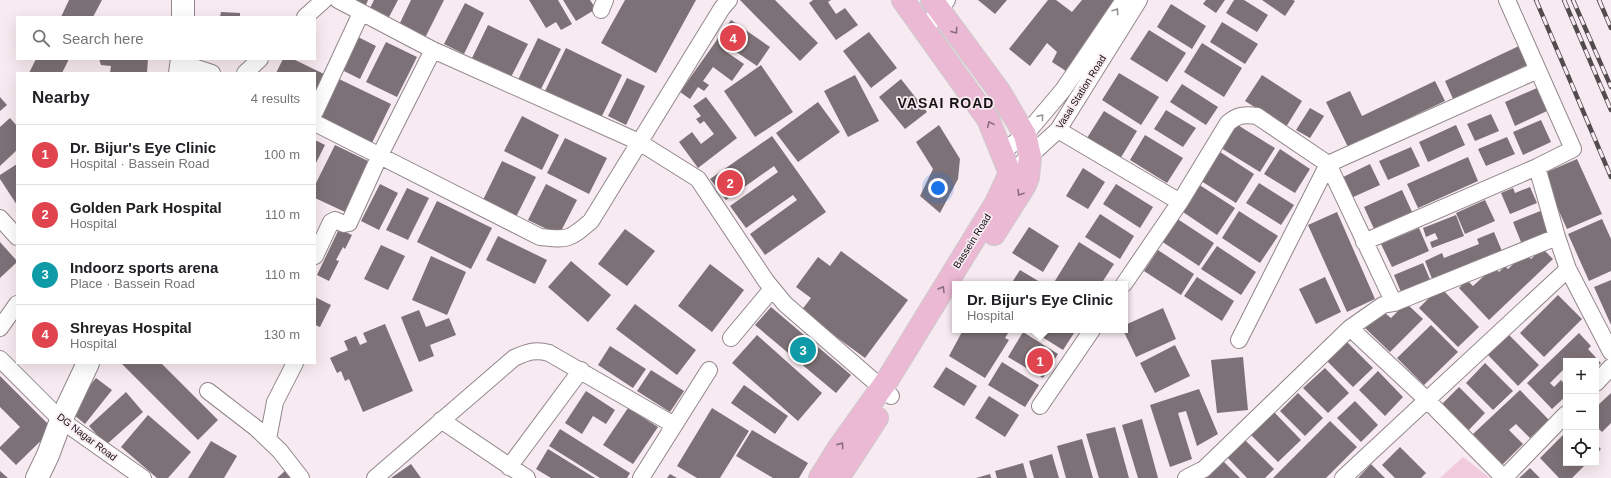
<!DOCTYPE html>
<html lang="en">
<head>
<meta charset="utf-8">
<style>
	:root { --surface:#fff; --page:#f2f2f2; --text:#202124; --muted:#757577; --line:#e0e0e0; --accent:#27726f }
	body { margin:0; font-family:Arial,sans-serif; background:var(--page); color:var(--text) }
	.controls { position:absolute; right:12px; bottom:12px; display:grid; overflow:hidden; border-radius:0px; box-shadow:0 4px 16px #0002 }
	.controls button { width:36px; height:36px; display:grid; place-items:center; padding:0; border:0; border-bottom:1px solid var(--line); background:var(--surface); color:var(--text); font:20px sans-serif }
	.you { position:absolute; left:938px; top:188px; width:14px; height:14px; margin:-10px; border:3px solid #fff; border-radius:50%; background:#1a73e8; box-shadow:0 0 0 6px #1a73e833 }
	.badge { display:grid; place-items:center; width:26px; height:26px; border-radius:50%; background:var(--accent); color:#fff; font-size:13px; font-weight:700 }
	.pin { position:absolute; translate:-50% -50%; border:2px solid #fff; box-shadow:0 1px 4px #0006 }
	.popup { position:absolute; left:952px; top:281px; width:176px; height:52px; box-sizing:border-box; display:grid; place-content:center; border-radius:0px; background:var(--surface); filter:drop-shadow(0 1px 3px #0005); font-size:13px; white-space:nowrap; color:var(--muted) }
	.popup b { font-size:15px; color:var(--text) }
	.popup::after { content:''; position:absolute; left:50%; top:100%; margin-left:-8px; border:8px solid transparent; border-top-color:var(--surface) }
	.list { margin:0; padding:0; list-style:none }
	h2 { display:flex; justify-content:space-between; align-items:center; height:52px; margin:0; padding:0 16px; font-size:17px }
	h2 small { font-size:13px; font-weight:400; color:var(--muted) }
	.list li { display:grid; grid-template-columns:26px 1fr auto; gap:12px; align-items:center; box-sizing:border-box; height:60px; padding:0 16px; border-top:1px solid var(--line) }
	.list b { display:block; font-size:15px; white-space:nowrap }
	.list p { margin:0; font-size:13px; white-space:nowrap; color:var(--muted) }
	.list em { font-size:13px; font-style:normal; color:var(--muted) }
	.icon { flex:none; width:22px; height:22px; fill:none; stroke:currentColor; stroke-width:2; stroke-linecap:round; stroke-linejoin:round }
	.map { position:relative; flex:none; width:1611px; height:478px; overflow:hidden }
	.search { position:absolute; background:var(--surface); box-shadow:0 4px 16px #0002; left:16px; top:16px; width:300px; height:44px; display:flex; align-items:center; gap:10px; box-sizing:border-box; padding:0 14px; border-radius:0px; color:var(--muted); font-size:15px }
	.panel { position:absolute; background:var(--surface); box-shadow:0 4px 16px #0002; left:16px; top:72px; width:300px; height:292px; border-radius:0px }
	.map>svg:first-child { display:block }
	.green { fill:#f2cade }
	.building { fill:#7c7176 }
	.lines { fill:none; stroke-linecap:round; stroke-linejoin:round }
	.street-casing { stroke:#92868c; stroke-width:18 }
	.secondary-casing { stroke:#92868c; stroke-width:24 }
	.primary-casing { stroke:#cccbcb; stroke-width:24 }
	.street { stroke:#fff; stroke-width:16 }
	.secondary { stroke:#fff; stroke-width:22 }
	.primary { stroke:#ebb9d4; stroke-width:22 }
	.rail-casing { stroke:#524c4f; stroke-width:4.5 }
	.rail { stroke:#f7eaf0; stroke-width:3; stroke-dasharray:9; stroke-linecap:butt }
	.oneway { stroke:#969495 }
	.oneway2 { stroke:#8b6e7e }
	.labels { text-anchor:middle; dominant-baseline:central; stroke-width:3.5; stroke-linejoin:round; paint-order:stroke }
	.street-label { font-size:10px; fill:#161214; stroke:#f7eaf0 }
	.district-label { font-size:14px; font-weight:bold; letter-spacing:1px; fill:#161214; stroke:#f7eaf0 }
</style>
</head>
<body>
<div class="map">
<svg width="1611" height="478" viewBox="0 0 1611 478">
	<rect width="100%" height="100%" fill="#f7eaf0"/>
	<path class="green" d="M1463 457 1490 478H1440Z"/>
	<path class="building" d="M69 0H102L93 17H61Z
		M350 0H368L365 7Z
		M374 0H398L388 19 369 10Z
		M411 0H444L425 38 399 25Z
		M529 0H558L572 24 561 30 556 22 546 28Z
		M563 0H590L596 9 576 21Z
		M625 0H696L656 73 601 43Z
		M740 0H775L818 43 800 61Z
		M813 0H831L828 2 836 14 845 8 858 25 836 40 809 3Z
		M978 0H1007L995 14Z
		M1048 0H1056L1072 12 1082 0H1119L1069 73 1052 62 1057 52 1047 43 1030 66 1009 49Z
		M1206 0H1225L1216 13 1203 4Z
		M1234 0H1244L1268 15 1257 32 1226 13Z
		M1262 0H1293L1295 1 1285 16Z
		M465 3 484 13 464 54 444 44Z
		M1171 4 1206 26 1192 49 1157 27Z
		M221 12 240 13V17H220Z
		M731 20 770 47 757 66 729 47 725 51 744 64 732 81 713 67 703 81 709 85 704 91 698 87 690 99 680 92Z
		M1222 22 1258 44 1245 64 1210 42Z
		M488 25 528 44 511 77 472 58Z
		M1149 30 1186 53 1167 82 1130 59Z
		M869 32 897 68 871 88 843 51Z
		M356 36 376 46 360 79 340 69Z
		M538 38 561 49 539 93 517 82Z
		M386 42 417 57 397 97 366 82Z
		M1202 43 1242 68 1224 97 1184 72Z
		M1521 45 1531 63 1454 101 1445 81Z
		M566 48 622 75 601 118 545 91Z
		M36 59H69L62 73H29Z
		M99 59H148L147 73H110L111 66 101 65Z
		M283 59H293L324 74 315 93V73H276Z
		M761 65 793 112 755 137 724 91Z
		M1119 73 1159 97 1141 125 1102 100Z
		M855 75 879 121 848 137 824 91Z
		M1262 75 1302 101 1286 127 1245 101Z
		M627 78 645 86 626 125 608 116Z
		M339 79 391 104 371 145 319 119Z
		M901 79 927 112 905 129 879 97Z
		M1435 81 1445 101 1348 147 1326 102 1350 91 1362 116Z
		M1182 84 1218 107 1206 125 1170 102Z
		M1537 88 1547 111 1515 126 1505 102Z
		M0 97 7 105 0 111Z
		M706 97 737 138 698 168 679 142 692 132 701 144 714 134 704 121 700 124 696 119 701 116 693 106Z
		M818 102 840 132 798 162 776 133Z
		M1310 108 1324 116 1310 138 1296 130Z
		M1166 110 1196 128 1183 147 1154 129Z
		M1104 111 1137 131 1120 159 1087 138Z
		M1491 114 1499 131 1475 141 1467 124Z
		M522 116 559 135 542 170 504 151Z
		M10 118 17 126V150L0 166V127Z
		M1541 120 1551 142 1523 155 1513 132Z
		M1236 124 1275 148 1260 172 1221 148Z
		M939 125 960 159 958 179 940 213 920 196 933 169 916 142Z
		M1456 125 1465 145 1428 162 1419 142Z
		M1145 135 1183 158 1167 183 1130 160Z
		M772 136 826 212 765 255 750 234 797 200 793 195 746 228 730 206 778 172 774 166 726 200 710 179Z
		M1507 137 1515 154 1486 166 1478 149Z
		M565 138 607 158 589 194 547 173Z
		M315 140 325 145 315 165Z
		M335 145 370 162 345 212 315 198V185Z
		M1411 147 1420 166 1388 180 1379 161Z
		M1280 149 1310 169 1295 193 1264 174Z
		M1217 150 1254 174 1236 203 1198 179Z
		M1468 157 1478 181 1418 208 1407 184Z
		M1577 159 1602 214 1567 229 1542 174Z
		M502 161 536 177 516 217 483 200Z
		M17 164V205L0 179V175Z
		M1370 164 1380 185 1351 198 1341 178Z
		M1083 168 1105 182 1088 209 1066 196Z
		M1259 183 1294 205 1281 225 1246 203Z
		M380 184 398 193 379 230 361 221Z
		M546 184 577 200 559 235 528 220Z
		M1116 184 1153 207 1140 228 1103 204Z
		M1198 184 1235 208 1217 235 1180 210Z
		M1530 187 1537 203 1510 214 1501 193 1513 188 1515 193Z
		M407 188 429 198 408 240 386 230Z
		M1402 190 1413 214 1375 231 1364 207Z
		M1485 200 1495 221 1465 234 1456 213Z
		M437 201 492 228 471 269 417 242Z
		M1543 210 1553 235 1523 247 1513 222Z
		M1239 211 1278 236 1260 263 1222 238Z
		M1337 212 1375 299 1347 312 1308 225Z
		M1100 214 1134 236 1120 259 1085 237Z
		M1456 215 1464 236 1432 248 1430 242 1438 239 1435 233 1426 237 1423 228Z
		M1176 218 1214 243 1199 266 1161 241Z
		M1602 219 1611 239V271L1589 281 1568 234Z
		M1029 227 1059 246 1043 272 1012 253Z
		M1419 228 1429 251 1392 267 1381 244Z
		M339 229 352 235 345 249 343 247 336 260 339 261 329 281 317 275Z
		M625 229 655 251 627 286 598 264Z
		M1494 232 1504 256 1434 284 1425 261 1442 253 1444 258 1479 244 1477 239Z
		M498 236 547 260 535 284 486 260Z
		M0 242 17 261V262L0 278Z
		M1079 242 1114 264 1101 284H1053Z
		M381 245 405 256 388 290 364 279Z
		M1217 246 1256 272 1241 295 1201 269Z
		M1542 248 1553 259 1489 320 1459 288 1467 280 1473 286 1494 267 1499 272 1505 266 1508 269 1525 253 1531 259Z
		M1158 250 1194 274 1181 295 1144 271Z
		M841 251 908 300 865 358 801 311 811 298 796 287 818 257 830 266Z
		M431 256 466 272 447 315 412 300Z
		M571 261 611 295 588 322 548 287Z
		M1423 263 1432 284 1403 297 1394 275Z
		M710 264 744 290 712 332 678 306Z
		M1020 270 1040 282 1038 284H1011Z
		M1197 277 1234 301 1222 321 1184 296Z
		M1325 277 1341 312 1316 324 1299 289Z
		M1611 280V325L1594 287Z
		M1440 287 1479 327 1458 347 1419 308Z
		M1558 295 1582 319 1544 357 1520 333Z
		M315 297 331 305 320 327 315 325Z
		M1406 303 1423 319 1390 352 1363 326 1380 309 1391 318Z
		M635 304 696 350 677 375 616 329Z
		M771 307 851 375 836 393 755 325Z
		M1163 308 1176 339 1136 357 1123 330H1125V325Z
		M419 310 426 327 449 318 456 335 430 345 434 356 419 362 401 317Z
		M385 324 413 391 363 412 349 379 345 381 341 371 337 373 330 358 348 350 344 341 356 336 360 345 367 342 363 333Z
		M1431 325 1458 352 1424 385 1397 358Z
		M963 330H1010L1005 338 1009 340 985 378 949 356Z
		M1031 330H1076L1063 350Z
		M1023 332 1058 354 1043 378 1008 357Z
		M1579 333 1591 346 1588 349 1601 363 1596 368V361H1566V367L1550 383 1554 387 1561 380 1566 386V396L1552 409 1527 383Z
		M757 335 822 393 798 421 732 363Z
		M1509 335 1539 365 1518 386 1488 355Z
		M1345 340 1373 368 1353 387 1325 359Z
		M1175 345 1190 376 1155 393 1140 363Z
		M610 346 646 369 633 388 598 365Z
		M1243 357 1248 410 1217 413 1211 360Z
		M1002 362 1039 385 1025 407 988 385Z
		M121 363H161L218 420 198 440Z
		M1485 363 1513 391 1493 410 1466 383Z
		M946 367 977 386 964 406 933 387Z
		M1325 368 1349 393 1328 413 1303 388Z
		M651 370 684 391 670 412 637 391Z
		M1378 371 1403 397 1385 416 1359 390Z
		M0 376 53 429 16 465 0 449V447L20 427 0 407Z
		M96 378 112 390 85 424 69 411Z
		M744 385 788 416 775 434 731 403Z
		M1459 387 1485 413 1466 433 1440 406Z
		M1199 389 1218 434 1197 446 1186 411 1178 413 1192 459 1170 467 1150 405Z
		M1520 390 1549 420 1530 438 1516 424 1509 430 1523 444 1502 465 1473 434Z
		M586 391 615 410 606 424 593 416 582 434 565 423Z
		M126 392 143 412 106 445 89 426Z
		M1298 393 1323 418 1305 436 1280 411Z
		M1611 393V423L1602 432 1596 426V407Z
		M989 396 1019 415 1005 437 975 418Z
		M1355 401 1378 425 1361 442 1337 418Z
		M628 408 658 427 633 464 603 445Z
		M712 408 749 431 720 478H697L677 466Z
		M1274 412 1301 440 1278 462 1251 435Z
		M148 415 191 452 168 478H157L121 447Z
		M1142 419 1158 478H1138L1122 425Z
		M1330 421 1357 447 1326 478H1273Z
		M1115 427 1129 478H1099L1086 434Z
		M560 429 630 473 627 478H600L549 446Z
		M752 430 808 463 799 478H773L736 456Z
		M1566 432V463H1587L1572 478H1559L1540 458Z
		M1082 439 1093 478H1066L1057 446Z
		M1244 439 1274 469 1265 478H1247L1226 456Z
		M211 441 237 456 224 478H188Z
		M1596 444 1601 449 1596 455Z
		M1400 447 1426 473 1421 478H1395L1382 465Z
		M548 449 595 478H551L536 469Z
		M1052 454 1059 478H1034L1029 461Z
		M1220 458 1240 478H1200Z
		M1023 463 1027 478H997L995 471Z
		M411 464 421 478H391Z
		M1371 464 1385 478H1358Z
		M1530 468 1540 478H1519Z
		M0 471 8 478H0Z
		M285 471 291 478H277Z
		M670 474 677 478H667Z
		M990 474 991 478H976Z"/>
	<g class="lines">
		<g class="street-casing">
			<path id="street" d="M338 0 433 50 639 142 698 179 766 281 785 304 891 396
				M601 10 605 0
				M305 17 324 0
				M924 31 947 0
				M182 63 212 73
				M245 73 260 59
				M315 112 361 13
				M315 123 540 237C568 240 569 240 591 221L722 8 729 0
				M1058 130 1180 202
				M1002 152 1025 135 1063 90 1124 0
				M1023 162 1058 130 1139 0
				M1328 164 1394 303
				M1537 167 1557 237 1568 269 1611 352
				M0 218 17 237
				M1364 242 1537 167 1573 149 1507 0
				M315 256 331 222 335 220 344 224 349 223 380 155 433 50
				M1124 284 1180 202 1228 123C1237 115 1245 114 1257 116L1328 164 1538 70
				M0 328 17 304
				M1350 328 1427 400 1504 478
				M731 338 772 289
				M1239 340 1328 164
				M0 359 61 420 143 478
				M1596 383 1611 367
				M208 391 256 428 280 451 301 478
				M1040 406 1092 330
				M441 420 527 478
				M268 439 275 402 295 363
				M509 467 581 370
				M375 478 514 358C527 352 535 349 549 353L674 425
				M641 478 709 370
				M1186 478 1204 469 1350 328 1383 305 1394 303 1557 237
				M1343 478 1568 269
				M1504 478 1566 414"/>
		</g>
		<g class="secondary-casing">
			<path id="secondary" d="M183 17V0
				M180 73 182 59
				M37 478 48 455 61 420 88 363"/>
		</g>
		<g class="primary-casing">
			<path id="primary" d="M932 0 999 91 1025 135 1030 156 1028 177 1025 185 994 234
				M820 478 838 449 888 379 996 203 1010 173 988 119 903 0
				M838 478 877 418"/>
		</g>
		<use href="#street" class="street"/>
		<use href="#secondary" class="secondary"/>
		<use href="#primary" class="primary"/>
		<g class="rail-casing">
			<path id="rail" d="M1536 0 1611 177
				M1564 0 1611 110
				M1573 0 1611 87
				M1599 0 1611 28"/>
		</g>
		<use href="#rail" class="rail"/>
	</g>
	<defs><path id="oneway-chevron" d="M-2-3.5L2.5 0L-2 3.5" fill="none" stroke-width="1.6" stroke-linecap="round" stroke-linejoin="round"/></defs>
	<g class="oneway">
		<use href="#oneway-chevron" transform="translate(1116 11) rotate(-56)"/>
		<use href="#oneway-chevron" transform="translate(1041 117) rotate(-50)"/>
	</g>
	<g class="oneway2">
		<use href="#oneway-chevron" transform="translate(955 31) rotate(54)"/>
		<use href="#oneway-chevron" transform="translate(990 124) rotate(-114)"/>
		<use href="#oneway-chevron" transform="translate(1020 193) rotate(122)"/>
		<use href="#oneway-chevron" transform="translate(942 289) rotate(-59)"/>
		<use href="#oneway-chevron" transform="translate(841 445) rotate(-55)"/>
	</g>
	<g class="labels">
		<g class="street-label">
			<text transform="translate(1081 92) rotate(-58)">Vasai Station Road</text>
			<text transform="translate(972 241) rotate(-58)">Bassein Road</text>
			<text transform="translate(87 437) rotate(37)">DG Nagar Road</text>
		</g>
		<g class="district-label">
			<text x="946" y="103">VASAI ROAD</text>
		</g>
	</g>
</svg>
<div class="controls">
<button>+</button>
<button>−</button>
<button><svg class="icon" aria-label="locate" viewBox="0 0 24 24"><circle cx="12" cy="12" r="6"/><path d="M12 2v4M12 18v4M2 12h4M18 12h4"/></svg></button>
</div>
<div class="you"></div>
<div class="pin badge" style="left:1040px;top:361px;background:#e0444e">1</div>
<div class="popup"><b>Dr. Bijur's Eye Clinic</b>Hospital</div>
<div class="pin badge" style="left:730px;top:183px;background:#e0444e">2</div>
<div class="pin badge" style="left:803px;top:350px;background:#0f9aa8">3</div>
<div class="pin badge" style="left:733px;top:38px;background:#e0444e">4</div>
<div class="search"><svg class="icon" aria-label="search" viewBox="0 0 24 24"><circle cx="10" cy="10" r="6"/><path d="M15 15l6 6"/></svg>Search here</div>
<section class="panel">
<h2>Nearby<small>4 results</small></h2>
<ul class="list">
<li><span class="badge" style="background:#e0444e">1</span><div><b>Dr. Bijur's Eye Clinic</b><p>Hospital · Bassein Road</p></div><em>100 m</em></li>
<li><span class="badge" style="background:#e0444e">2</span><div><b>Golden Park Hospital</b><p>Hospital</p></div><em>110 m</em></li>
<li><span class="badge" style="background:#0f9aa8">3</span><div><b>Indoorz sports arena</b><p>Place · Bassein Road</p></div><em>110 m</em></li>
<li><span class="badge" style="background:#e0444e">4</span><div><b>Shreyas Hospital</b><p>Hospital</p></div><em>130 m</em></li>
</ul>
</section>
</div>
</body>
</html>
